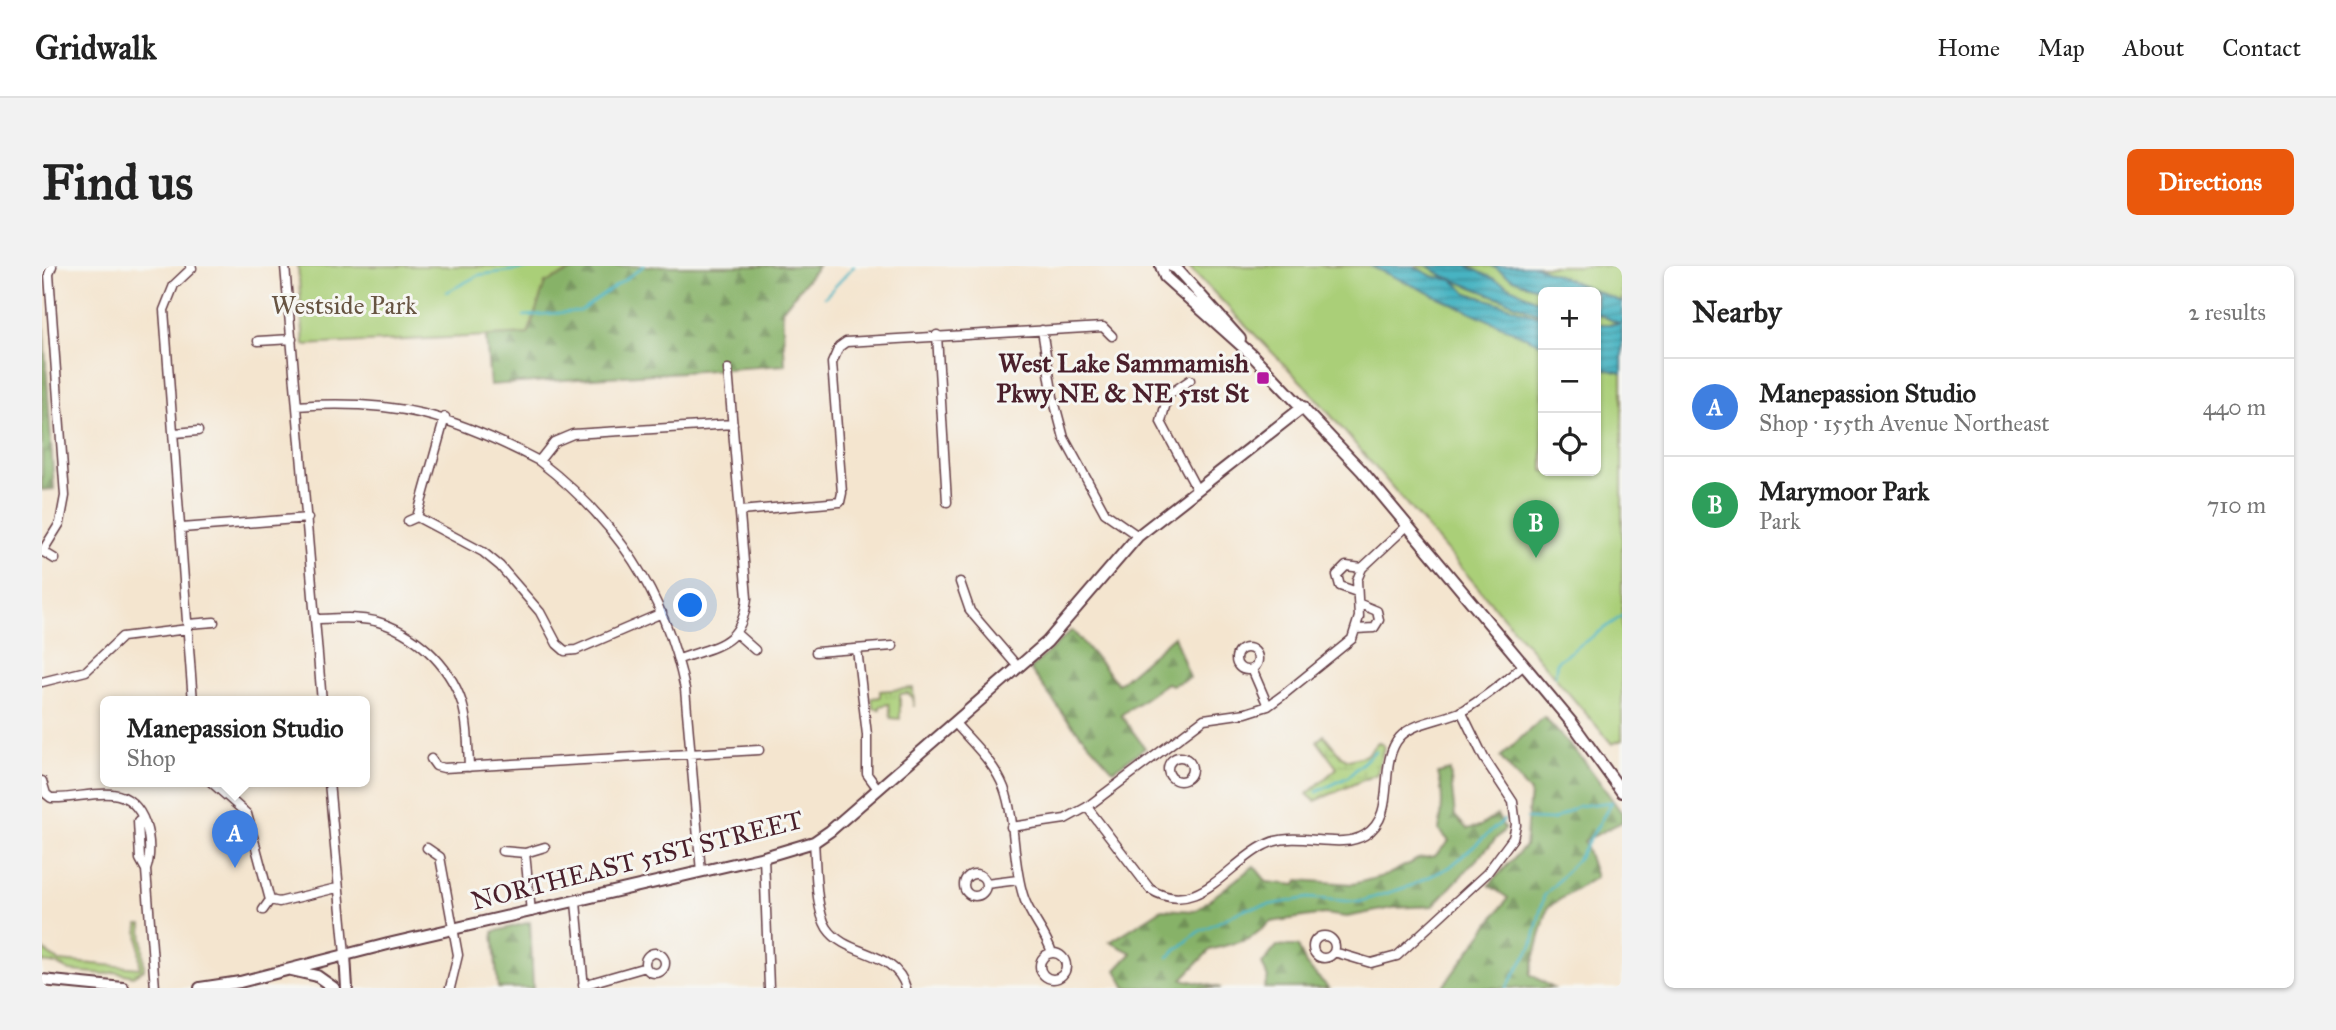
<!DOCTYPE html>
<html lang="en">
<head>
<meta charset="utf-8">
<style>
	:root { --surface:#fff; --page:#f2f2f2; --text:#222; --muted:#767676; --line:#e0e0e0; --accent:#ea580c }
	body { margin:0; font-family:"IM FELL Great Primer",serif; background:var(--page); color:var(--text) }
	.controls { position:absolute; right:21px; top:21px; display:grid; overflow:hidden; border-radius:10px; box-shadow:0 2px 5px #0004 }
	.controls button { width:63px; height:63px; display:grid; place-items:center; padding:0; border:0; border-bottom:2px solid var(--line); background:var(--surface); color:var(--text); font:35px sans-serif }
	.you { position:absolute; left:649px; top:340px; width:24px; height:24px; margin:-18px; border:5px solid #fff; border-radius:50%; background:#1a73e8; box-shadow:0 0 0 10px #1a73e833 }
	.badge { display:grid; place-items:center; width:46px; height:46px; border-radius:50%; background:var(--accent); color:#fff; font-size:23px; font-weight:700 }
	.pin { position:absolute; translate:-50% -58px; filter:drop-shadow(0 2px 4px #0008) }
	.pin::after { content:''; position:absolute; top:37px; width:24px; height:21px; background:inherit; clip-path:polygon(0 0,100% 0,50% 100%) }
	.popup { position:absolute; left:58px; top:430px; width:270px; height:91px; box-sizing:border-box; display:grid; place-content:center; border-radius:10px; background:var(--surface); filter:drop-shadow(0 2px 5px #0005); font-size:23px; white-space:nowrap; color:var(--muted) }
	.popup b { font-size:26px; color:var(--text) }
	.popup::after { content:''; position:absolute; left:50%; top:100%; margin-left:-14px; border:14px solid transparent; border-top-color:var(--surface) }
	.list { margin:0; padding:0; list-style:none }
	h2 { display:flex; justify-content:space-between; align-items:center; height:91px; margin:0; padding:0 28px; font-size:30px }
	h2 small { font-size:23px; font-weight:400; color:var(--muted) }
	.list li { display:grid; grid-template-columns:46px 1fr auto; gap:21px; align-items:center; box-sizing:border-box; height:98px; padding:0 28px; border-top:2px solid var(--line) }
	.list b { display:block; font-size:26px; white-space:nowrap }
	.list p { margin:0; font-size:23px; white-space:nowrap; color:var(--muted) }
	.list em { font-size:23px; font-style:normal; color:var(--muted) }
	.icon { flex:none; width:38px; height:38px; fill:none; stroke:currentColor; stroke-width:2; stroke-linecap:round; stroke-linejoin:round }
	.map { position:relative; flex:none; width:1580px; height:722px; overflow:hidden; border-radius:10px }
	header { display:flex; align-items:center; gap:42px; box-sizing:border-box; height:98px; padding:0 35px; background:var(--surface); border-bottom:2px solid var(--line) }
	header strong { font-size:33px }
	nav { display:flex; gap:38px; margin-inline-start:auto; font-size:24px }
	.intro { display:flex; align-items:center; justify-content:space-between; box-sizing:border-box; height:168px; padding:0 42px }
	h1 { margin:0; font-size:49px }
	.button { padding:18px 32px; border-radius:10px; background:var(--accent); color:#fff; font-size:24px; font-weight:700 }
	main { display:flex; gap:42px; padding:0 42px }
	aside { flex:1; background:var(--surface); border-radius:10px; box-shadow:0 2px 5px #0004 }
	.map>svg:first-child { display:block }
	.grass { fill:url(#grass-tufts); stroke:#7a7752; stroke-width:2 }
	.forest { fill:url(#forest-firs); stroke:#68684a; stroke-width:2 }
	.wetland { fill:url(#wetland-marsh); stroke:#7a7752; stroke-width:2 }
	.green { fill:#aacf78; stroke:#7a7752; stroke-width:2; fill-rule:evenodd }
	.water { fill:url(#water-rules); stroke:#486a76; stroke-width:2 }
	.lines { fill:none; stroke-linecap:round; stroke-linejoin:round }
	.stream { stroke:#47b4c2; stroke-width:2.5 }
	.minor-casing { stroke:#643d44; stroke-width:11 }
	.major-casing { stroke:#643d44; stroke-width:14 }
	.minor { stroke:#fff; stroke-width:8 }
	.major { stroke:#fff; stroke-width:10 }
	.poi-dot { fill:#b5179e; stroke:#f6f6f2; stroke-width:2.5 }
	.labels { text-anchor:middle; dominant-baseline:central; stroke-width:6; stroke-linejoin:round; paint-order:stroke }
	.park-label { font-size:26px; fill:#675442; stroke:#f6f6f2 }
	.poi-label { font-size:26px; font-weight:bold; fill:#4a1f2b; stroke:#f6f6f2; text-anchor:end }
	.street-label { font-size:26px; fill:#4a1f2b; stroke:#f6f6f2 }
</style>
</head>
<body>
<header>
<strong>Gridwalk</strong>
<nav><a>Home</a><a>Map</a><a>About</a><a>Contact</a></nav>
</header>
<div class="intro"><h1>Find us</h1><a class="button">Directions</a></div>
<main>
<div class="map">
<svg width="1580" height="722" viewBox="0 0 1580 722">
	<defs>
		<pattern id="grass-tufts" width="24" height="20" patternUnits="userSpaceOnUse" patternTransform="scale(1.75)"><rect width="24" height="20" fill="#aacf78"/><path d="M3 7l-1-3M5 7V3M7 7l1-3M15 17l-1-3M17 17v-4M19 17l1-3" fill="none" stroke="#94b168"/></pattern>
		<pattern id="forest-firs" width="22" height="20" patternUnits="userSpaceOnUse" patternTransform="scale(1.75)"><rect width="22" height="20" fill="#87b268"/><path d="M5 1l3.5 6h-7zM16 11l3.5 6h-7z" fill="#709056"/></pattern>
		<pattern id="wetland-marsh" width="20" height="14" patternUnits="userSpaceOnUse" patternTransform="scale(1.75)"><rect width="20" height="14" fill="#aacf78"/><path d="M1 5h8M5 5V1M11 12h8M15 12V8" fill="none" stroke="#94b168"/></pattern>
		<pattern id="water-rules" width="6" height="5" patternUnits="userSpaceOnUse" patternTransform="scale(1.75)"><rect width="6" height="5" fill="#47b4c2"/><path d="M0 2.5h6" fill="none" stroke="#3d929e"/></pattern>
	</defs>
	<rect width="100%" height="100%" fill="#f6f6f2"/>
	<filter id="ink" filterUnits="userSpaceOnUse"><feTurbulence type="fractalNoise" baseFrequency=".0143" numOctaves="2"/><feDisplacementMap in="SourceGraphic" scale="14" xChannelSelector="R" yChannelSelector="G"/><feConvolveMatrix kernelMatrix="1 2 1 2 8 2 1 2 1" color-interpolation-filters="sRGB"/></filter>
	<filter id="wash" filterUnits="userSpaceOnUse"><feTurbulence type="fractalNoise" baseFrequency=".00686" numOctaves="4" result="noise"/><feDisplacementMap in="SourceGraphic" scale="28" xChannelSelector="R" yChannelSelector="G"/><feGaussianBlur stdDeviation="1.57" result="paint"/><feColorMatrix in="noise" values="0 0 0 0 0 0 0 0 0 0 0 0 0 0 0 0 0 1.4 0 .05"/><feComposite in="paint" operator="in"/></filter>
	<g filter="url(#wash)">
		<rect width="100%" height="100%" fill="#f4e5cf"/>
		<path class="grass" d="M871 422 872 441 871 432 866 427 858 428V453L849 452 847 438 838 440V443L831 442 830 432 838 431V425Z
			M96 658H100L102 703 91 710 73 706 63 708 28 705 15 698 0 696V683L17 695 98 702Z"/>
		<path class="forest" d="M540 0H776L740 44 743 99 448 119 444 70 486 68 503 16Z
			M0 37 12 223 0 224Z
			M1030 364 1076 418 1132 370 1148 412 1130 419 1125 417 1079 449 1103 482 1071 504 1025 453 988 403Z
			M1502 451 1543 496 1580 547V556L1542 575 1554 611 1506 641 1488 708 1511 722H1400L1466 632 1447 619 1483 580 1488 527 1458 491Z
			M1408 504 1413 550 1425 563 1438 560 1455 549 1463 563 1391 640 1350 642 1305 651 1282 648 1229 656 1207 673 1168 684 1140 713 1179 722H1084L1074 704 1090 687 1068 676 1120 643 1153 645 1212 600 1225 616 1254 619 1256 614 1311 618 1345 609 1376 593 1393 590 1407 575 1397 564C1401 545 1401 526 1396 507Z
			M488 656 491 722H456L451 666Z
			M1235 680H1256L1264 699 1287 722H1222L1226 712 1220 698Z"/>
		<path class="wetland" d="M1282 469 1299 490 1307 494 1324 489 1336 476 1342 480 1335 508 1273 535 1265 528 1295 502 1275 475Z"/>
		<path class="green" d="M256 0H540L503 17 486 68 262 79Z
			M1146 0H1580V474L1570 478 1267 124ZM1501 26H1554V205H1501Z"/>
		<path class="water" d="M1328 0H1371L1390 10 1411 14 1426 27 1500 51 1501 79Z
			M1386 0H1426L1501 37V49L1399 9Z
			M1450 0H1494L1580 36V107L1554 101V74L1559 75 1554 72V58H1578L1554 47V26C1511 26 1486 26 1450 0Z"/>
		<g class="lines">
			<path class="stream" d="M405 26 437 9 504 0
				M783 31 812 0
				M482 50 538 45 602 0
				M1513 410 1515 395 1580 350
				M1275 526 1306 511 1334 484
				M1485 553 1511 554 1536 540 1570 536
				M1126 691 1156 666 1203 643 1266 632 1317 636 1368 620 1408 601 1462 554
				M1464 722 1490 680 1502 630 1535 594 1570 536"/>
		</g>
	</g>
	<g filter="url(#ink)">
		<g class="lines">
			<g class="minor-casing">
				<path id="minor" d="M148 0 150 2 132 19 122 44 151 436
					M243 0 280 436
					M1000 64 1011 131 1022 172 1063 247 1096 270
					M895 69 905 236
					M216 75 250 73
					M1148 114 1126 129 1119 156 1155 224
					M255 140C353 133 410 149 497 195L512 176 531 168 691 158
					M133 167 156 165
					M497 195C574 254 623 327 643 423L659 606
					M798 236 800 227 790 97 797 81 804 76 1061 61 1070 70
					M698 245 798 236
					M375 251 441 286 458 300 498 346 515 378 523 385
					M375 251 403 151
					M366 255 375 251
					M140 262 266 252
					M0 285 13 293
					M0 286 18 257 23 230 7 8 10 0
					M918 316 928 345 976 401
					M1315 326 1298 320 1295 309 1304 300 1320 302
					M274 353C293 353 313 350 333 355 372 366 407 397 420 437 426 457 426 480 427 501
					M146 358 172 356
					M1314 363 1332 362 1337 354 1335 345 1318 338
					M695 368 713 384
					M1194 393a11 11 0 1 1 22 0a11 11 0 1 1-22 0Z
					M815 383 825 469V508L836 523
					M523 385 534 384 620 347
					M774 386 851 380
					M637 393C677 379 700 379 705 332L686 103
					M1210 403 1226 440
					M0 416 44 405 80 371 146 363
					M913 457C930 477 952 496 962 522 974 555 970 594 981 629 987 650 1004 666 1010 687
					M1126 503a12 12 0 1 1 24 0a12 12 0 1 1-24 0Z
					M389 493 394 500 402 502 717 484
					M0 515 4 528 9 532C30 533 50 526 70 528 104 531 113 578 104 604
					M169 516 205 548 228 634
					M287 516 303 689
					M1045 541 1108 623C1155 653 1185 598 1223 579 1252 563 1297 585 1323 569 1357 548 1334 498 1358 471 1373 455 1403 454 1422 444 1444 431 1462 416 1482 399
					M100 552 96 555 98 593 104 604 113 722
					M969 561 1023 553 1045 541 1162 453 1204 447 1226 440 1241 429 1310 373 1317 351 1315 314 1320 302 1364 261
					M772 576C774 599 773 643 785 662 804 691 853 683 864 722
					M385 582 398 591 416 689 408 722
					M460 585 483 587 503 581
					M483 587 489 646
					M722 591 727 722
					M922 619a11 11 0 1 1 22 0a11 11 0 1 1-22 0Z
					M944 618 976 614
					M228 634 237 636 295 622
					M534 636 542 722
					M221 644 228 634
					M1271 681a11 11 0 1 1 22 0a11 11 0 1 1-22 0Z
					M1292 686 1329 697 1355 690 1445 607 1471 572 1474 559 1471 536 1442 492 1419 445
					M998 700a13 13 0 1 1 26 0a13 13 0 1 1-26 0Z
					M603 697a10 10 0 1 1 20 0a10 10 0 1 1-20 0Z
					M541 719 604 701"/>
			</g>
			<g class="major-casing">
				<path id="major" d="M1119 0 1123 11 1210 89 1320 205 1530 457 1580 526
					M1129 0 1134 2 1198 73
					M303 689 305 722
					M249 704 275 710 292 722
					M0 714 81 722
					M158 722 198 716 346 678 722 591 772 576 788 565 1005 376 1096 270 1261 141"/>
			</g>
			<use href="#minor" class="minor"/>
			<use href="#major" class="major"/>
		</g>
	</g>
	<rect class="poi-dot" x="1214" y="105" width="14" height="14" rx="3.5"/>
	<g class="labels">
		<g class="park-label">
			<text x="302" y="39">Westside Park</text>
		</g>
		<g class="poi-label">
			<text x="1207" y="97">West Lake Sammamish<tspan x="1207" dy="30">Pkwy NE &amp; NE 51st St</tspan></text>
		</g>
		<g class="street-label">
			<text transform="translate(595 594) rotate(-14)">NORTHEAST 51ST STREET</text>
		</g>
	</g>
</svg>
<div class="controls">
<button>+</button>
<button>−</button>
<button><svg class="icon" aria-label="locate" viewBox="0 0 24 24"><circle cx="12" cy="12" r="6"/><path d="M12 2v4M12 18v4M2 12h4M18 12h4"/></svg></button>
</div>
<div class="you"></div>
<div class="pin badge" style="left:193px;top:602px;background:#3f7fe0">A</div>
<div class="popup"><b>Manepassion Studio</b>Shop</div>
<div class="pin badge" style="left:1494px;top:292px;background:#2e9e5b">B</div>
</div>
<aside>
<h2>Nearby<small>2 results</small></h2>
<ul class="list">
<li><span class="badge" style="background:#3f7fe0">A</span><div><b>Manepassion Studio</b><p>Shop · 155th Avenue Northeast</p></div><em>440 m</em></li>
<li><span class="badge" style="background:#2e9e5b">B</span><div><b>Marymoor Park</b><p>Park</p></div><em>710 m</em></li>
</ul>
</aside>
</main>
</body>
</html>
